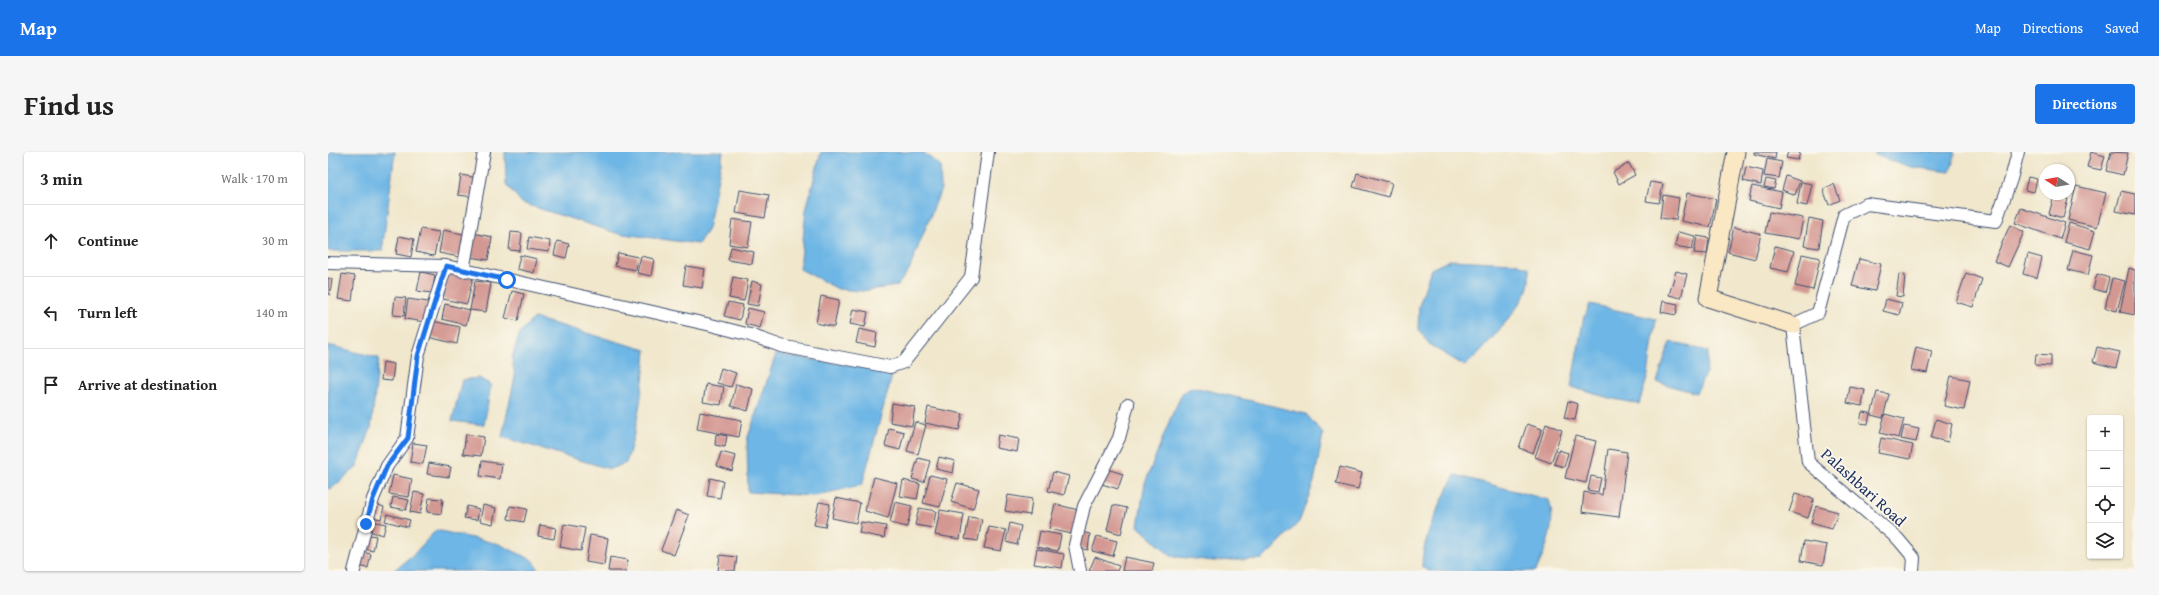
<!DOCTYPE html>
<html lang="en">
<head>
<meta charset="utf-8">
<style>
	:root { --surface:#fff; --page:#f6f6f6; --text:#222; --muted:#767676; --line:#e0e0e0; --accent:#1a73e8 }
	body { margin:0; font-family:"Gentium Book Plus",serif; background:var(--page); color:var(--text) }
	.controls { position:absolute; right:12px; bottom:12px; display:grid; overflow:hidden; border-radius:4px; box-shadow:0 1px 3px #0004 }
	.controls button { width:36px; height:36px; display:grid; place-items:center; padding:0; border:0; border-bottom:1px solid var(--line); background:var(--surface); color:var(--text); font:20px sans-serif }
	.compass { position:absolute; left:1711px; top:12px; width:36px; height:36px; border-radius:50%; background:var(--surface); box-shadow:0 1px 3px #0004; rotate:281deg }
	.stop { position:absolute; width:12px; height:12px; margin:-9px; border:3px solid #1a73e8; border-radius:50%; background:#fff }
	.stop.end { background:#1a73e8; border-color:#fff; box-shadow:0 1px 4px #0008 }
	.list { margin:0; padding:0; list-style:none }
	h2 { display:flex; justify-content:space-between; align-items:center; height:52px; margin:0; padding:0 16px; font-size:17px }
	h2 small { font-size:13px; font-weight:400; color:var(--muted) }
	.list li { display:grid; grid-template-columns:26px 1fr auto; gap:12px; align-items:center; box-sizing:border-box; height:72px; padding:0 16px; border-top:1px solid var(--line) }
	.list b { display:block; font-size:15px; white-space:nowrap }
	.list em { font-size:13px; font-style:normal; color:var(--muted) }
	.icon { flex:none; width:22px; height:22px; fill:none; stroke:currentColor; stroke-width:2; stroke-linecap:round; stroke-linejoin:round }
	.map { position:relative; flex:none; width:1807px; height:419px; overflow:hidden; border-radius:4px }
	header { display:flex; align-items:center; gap:24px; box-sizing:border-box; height:56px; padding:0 20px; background:var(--accent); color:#fff }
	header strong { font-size:19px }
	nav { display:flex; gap:22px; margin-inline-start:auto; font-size:14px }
	.intro { display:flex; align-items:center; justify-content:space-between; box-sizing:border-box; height:96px; padding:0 24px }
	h1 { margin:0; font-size:28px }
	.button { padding:10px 18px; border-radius:4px; background:var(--accent); color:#fff; font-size:14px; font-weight:700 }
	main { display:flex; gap:24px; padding:0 24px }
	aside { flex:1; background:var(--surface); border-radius:4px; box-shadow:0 1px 3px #0004 }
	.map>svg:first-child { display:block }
	.water { fill:#6db6e5; stroke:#4472a2 }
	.building { fill:#d49893 }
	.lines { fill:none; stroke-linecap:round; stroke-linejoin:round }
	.street-casing { stroke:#3b4b6e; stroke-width:14 }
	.secondary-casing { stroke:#3b4b6e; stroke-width:19 }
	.street { stroke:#fff; stroke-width:12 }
	.secondary { stroke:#fae7c3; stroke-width:17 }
	.route { stroke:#1a73e8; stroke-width:5 }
	.labels { text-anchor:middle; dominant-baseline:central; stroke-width:3.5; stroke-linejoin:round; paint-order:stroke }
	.street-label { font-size:16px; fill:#1b2f5e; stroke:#fbf7ec }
</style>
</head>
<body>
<header>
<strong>Map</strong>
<nav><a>Map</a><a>Directions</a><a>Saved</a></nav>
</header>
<div class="intro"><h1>Find us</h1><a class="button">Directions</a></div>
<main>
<aside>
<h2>3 min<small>Walk · 170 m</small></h2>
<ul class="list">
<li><svg class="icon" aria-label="ahead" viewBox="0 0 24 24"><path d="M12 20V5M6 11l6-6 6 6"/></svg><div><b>Continue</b></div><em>30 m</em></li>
<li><svg class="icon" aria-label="left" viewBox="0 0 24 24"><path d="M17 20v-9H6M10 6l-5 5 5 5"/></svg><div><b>Turn left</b></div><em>140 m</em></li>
<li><svg class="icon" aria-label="arrive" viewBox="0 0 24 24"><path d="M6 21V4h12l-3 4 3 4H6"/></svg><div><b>Arrive at destination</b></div></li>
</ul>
</aside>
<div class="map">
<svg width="1807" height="419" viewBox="0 0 1807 419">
	<rect width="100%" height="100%" fill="#fbf7ec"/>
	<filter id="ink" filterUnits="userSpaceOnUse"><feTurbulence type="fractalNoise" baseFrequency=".025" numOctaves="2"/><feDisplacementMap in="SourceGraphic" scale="8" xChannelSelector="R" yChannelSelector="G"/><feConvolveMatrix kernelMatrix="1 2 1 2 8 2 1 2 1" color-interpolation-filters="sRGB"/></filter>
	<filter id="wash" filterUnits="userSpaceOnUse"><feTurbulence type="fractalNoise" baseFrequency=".012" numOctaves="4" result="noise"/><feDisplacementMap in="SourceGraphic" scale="16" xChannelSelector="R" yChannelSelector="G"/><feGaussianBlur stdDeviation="0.9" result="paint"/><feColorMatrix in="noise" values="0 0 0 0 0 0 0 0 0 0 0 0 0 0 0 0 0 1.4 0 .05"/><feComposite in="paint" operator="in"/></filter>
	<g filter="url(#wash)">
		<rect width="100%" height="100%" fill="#f0e7cc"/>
		<path class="water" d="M0 0H67L54 99H0Z
			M177 0H395L380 77 370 92 288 81 194 51 178 32Z
			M493 0H595L612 14 613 37 581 118 569 134 534 139 510 137 472 117 478 58Z
			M1547 0H1628L1622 20 1583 15 1547 3Z
			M1122 108 1187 111 1201 116C1201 123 1202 128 1200 135 1195 154 1153 200 1137 214L1102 193 1090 177 1091 154 1103 117Z
			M1262 152 1328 167 1320 223 1311 252 1281 246 1243 235 1255 169Z
			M206 166 318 198C315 237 310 274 298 311L282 317 174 285 187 225 184 206 192 180Z
			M1342 190 1380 199 1378 220 1368 241 1329 230Z
			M0 193 51 206 43 276 29 315 4 336 0 337Z
			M448 202 565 220 534 333 486 344 420 340 419 288Z
			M151 226 163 233 156 273 124 269 134 228Z
			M865 235 978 262 995 282 986 330 971 370 935 407 885 409 843 404 810 374 817 331 843 265 855 240Z
			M1127 323 1221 348C1229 373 1218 396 1208 419H1101L1094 415C1094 386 1113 349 1127 323Z
			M108 378 171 392 206 409 211 419H65L87 401Z"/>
		<g id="blocks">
			<path class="building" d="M1426 0H1448L1447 7 1426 2Z
				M1460 0H1472L1470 8 1458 6Z
				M1763 0 1777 4 1773 18 1759 15Z
				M1783 0 1800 1 1795 23 1778 19Z
				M1439 7 1454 10 1451 26 1436 24Z
				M1301 11 1307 23 1291 32 1285 20Z
				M1418 15 1435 19 1433 33 1415 29Z
				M1029 21 1064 31 1060 45 1025 35Z
				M133 23 149 26 146 45 130 43Z
				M1458 24 1472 29 1467 43 1454 38Z
				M1700 25 1709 27 1706 40 1697 38Z
				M1438 27 1448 29 1446 37 1436 35Z
				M1322 30 1335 32 1331 51 1318 49Z
				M1473 30 1484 32 1479 54 1469 52Z
				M1506 32 1512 48 1501 53 1495 37Z
				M1424 34 1454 40 1451 56 1421 49Z
				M1748 34 1778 41 1769 75 1740 68Z
				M412 38 441 43 437 66 408 61Z
				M1793 39 1807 42V63L1788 59Z
				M1359 41 1388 47 1382 75 1353 69Z
				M1335 43 1351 46 1348 68 1332 66Z
				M1726 43 1740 47 1735 66 1721 62Z
				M1693 56 1737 71 1732 87 1687 71Z
				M1441 60 1475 66 1471 87 1437 81Z
				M1481 66 1495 69 1491 96 1476 94Z
				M404 67 424 70 420 95 401 92Z
				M1741 71 1767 79 1762 97 1736 90Z
				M1682 73 1696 80 1680 115 1666 109Z
				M1406 75 1433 82 1427 107 1400 100Z
				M93 77 111 80 106 104 88 100Z
				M115 78 140 83 136 106 111 101Z
				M183 80 194 81 192 99 181 98Z
				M1350 80 1367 84 1364 97 1347 94Z
				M145 81 164 85 160 108 141 105Z
				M71 84 86 87 83 105 68 102Z
				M1369 84 1381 86 1379 102 1366 101Z
				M201 85 222 89 221 100 199 97Z
				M229 89 241 92 238 106 226 103Z
				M1447 94 1466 99 1460 120 1442 116Z
				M403 95 426 100 424 112 400 108Z
				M1745 98 1765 103 1760 123 1740 118Z
				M290 101 310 105 308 118 287 114Z
				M1474 102 1492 106 1485 138 1467 134Z
				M1700 102 1714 106 1709 126 1695 122Z
				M192 103 209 107 206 121 189 117Z
				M313 104 326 107 323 124 309 121Z
				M1531 107 1553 112 1547 139 1524 134Z
				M358 114 377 117 374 136 355 133Z
				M1801 116 1807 118V163L1792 160Z
				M1348 119 1359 122 1353 146 1341 143Z
				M93 120 107 123 104 141 89 139Z
				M120 120 145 125 139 152 115 147Z
				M1638 121 1654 127 1645 155 1628 150Z
				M14 122 27 124 24 149 10 147Z
				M1571 122 1577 123 1575 145 1568 144Z
				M1769 122 1781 126 1777 140 1765 137Z
				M405 125 420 128 416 149 401 146Z
				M0 126 4 127 2 143 0 142Z
				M1784 126 1797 129 1789 159 1777 156Z
				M147 129 163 131 158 160 142 158Z
				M424 129 434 132 430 154 419 152Z
				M184 139 196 142 190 169 177 166Z
				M493 144 511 148 506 175 488 171Z
				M67 145 78 146 76 164 65 163Z
				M80 147 100 150 97 170 77 167Z
				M1558 147 1574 151 1571 163 1555 159Z
				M1335 149 1350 152 1348 163 1333 160Z
				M400 150 415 153 412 168 396 164Z
				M117 152 142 158 138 173 114 167Z
				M420 156 436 160 432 176 417 172Z
				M525 157 540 160 537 175 522 172Z
				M104 169 132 175 129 192 100 185Z
				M531 177 549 181 547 195 528 191Z
				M1588 195 1604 199 1599 221 1583 218Z
				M1769 195 1792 200 1788 216 1765 210Z
				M1708 202 1723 203V214L1707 213Z
				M55 210 66 212 64 229 53 228Z
				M393 216 408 221 403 235 389 231Z
				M1623 224 1642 228 1636 258 1616 254Z
				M378 232 396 235 393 253 375 250Z
				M408 232 425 237 420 259 403 254Z
				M1522 235 1537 238 1534 254 1519 251Z
				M1549 240 1561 242 1555 266 1543 263Z
				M1240 249 1250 252 1247 268 1236 266Z
				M564 251 587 255 584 274 562 270Z
				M600 255 635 262 631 278 597 271Z
				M372 260 414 268 411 285 369 277Z
				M1534 260 1542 261 1540 272 1532 271Z
				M1557 262 1576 267 1571 286 1552 281Z
				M1608 267 1624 272 1620 290 1603 286Z
				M587 270 598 273 590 302 579 299Z
				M1199 272 1214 277 1205 301 1191 296Z
				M1218 272 1234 278 1223 311 1207 305Z
				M1576 274 1591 277 1588 290 1573 287Z
				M561 276 576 280 572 298 557 294Z
				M138 282 156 285 153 304 135 302Z
				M388 282 399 284 397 295 387 293Z
				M670 283 691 287 689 300 668 296Z
				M1247 284 1268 289 1258 331 1237 326Z
				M1553 286 1585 293 1582 307 1550 301Z
				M85 291 99 293 95 312 82 310Z
				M1280 297 1299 300 1291 365 1254 360 1256 340 1274 343Z
				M1231 298 1240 301 1236 315 1226 312Z
				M393 300 408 304 404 319 389 314Z
				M611 305 627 309 625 321 608 317Z
				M590 306 602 309 596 330 584 327Z
				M154 309 174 312 172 327 152 324Z
				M101 311 123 315 121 325 99 322Z
				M1012 315 1034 321 1030 337 1008 332Z
				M779 317 795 322 790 337 774 332Z
				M725 320 741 324 736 343 720 339Z
				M65 323 84 327 81 345 61 342Z
				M602 323 619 327 612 355 595 351Z
				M1263 324 1273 326 1270 340 1260 338Z
				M546 325 569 331 560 366 537 359Z
				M382 326 395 329 392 346 379 344Z
				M575 328 592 332 589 347 572 344Z
				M629 331 651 337 645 357 623 350Z
				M86 340 96 342 92 362 82 360Z
				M1467 342 1486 347 1480 366 1461 360Z
				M680 343 704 347 702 363 677 359Z
				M65 345 81 348 78 358 63 355Z
				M101 346 115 347 113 362 99 360Z
				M508 346 532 351 528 371 504 366Z
				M491 350 502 352 497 375 486 373Z
				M567 350 584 354 579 375 562 371Z
				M48 352 56 355 53 367 44 365Z
				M727 352 750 358 744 382 721 377Z
				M155 353 168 356 165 372 152 369Z
				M785 353 799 356 793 382 779 378Z
				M139 354 151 357 149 368 136 366Z
				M182 354 199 357 196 370 180 367Z
				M1488 354 1510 360 1504 377 1483 371Z
				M591 356 608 359 605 376 587 373Z
				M348 358 361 363 346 403 333 398Z
				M612 358 636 362 632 387 607 383Z
				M59 362 82 368 80 375 57 369Z
				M641 365 654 367 650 389 637 387Z
				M43 369 58 372 55 383 40 379Z
				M533 370 558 374 556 386 531 381Z
				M682 371 693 374 689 393 678 390Z
				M236 372 257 376 253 399 232 395Z
				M212 373 228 376 226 387 210 384Z
				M661 375 678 378 673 399 656 396Z
				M712 379 733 383 730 399 709 395Z
				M753 380 762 382 760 398 751 396Z
				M37 382 48 384 45 399 34 396Z
				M262 383 280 386 276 413 258 410Z
				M769 384 789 389 785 404 764 399Z
				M1476 389 1499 393 1495 413 1473 409Z
				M709 397 736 402 734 416 706 412Z
				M33 400 43 402 40 416 30 414Z
				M392 403 409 405 407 419H390Z
				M282 405 300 408 298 419H280Z
				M767 405 791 414 789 419H761Z
				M797 405 826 411 824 419H794Z"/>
		</g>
	</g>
	<g filter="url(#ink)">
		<use href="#blocks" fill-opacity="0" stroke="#3b4b6e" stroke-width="1"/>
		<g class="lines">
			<g class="street-casing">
				<path id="street" d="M0 111 118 114
					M135 119 156 0
					M26 419 45 347 59 314 79 286 90 204 118 114 383 173 422 183 453 194 562 215 576 210 643 125 660 0
					M752 419 747 393 756 354 791 286 800 252
					M1585 419 1586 406 1570 387 1480 310 1465 173 1490 161 1516 63 1539 52 1668 69 1683 27 1690 0"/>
			</g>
			<g class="secondary-casing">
				<path id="secondary" d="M1408 0 1380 146 1465 173"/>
			</g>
			<use href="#street" class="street"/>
			<use href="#secondary" class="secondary"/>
		</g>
	</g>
	<g class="lines" filter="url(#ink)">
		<path class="route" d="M38 372 45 347 59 314 80 286 90 204 118 114 179 128"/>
	</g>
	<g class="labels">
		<g class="street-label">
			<text transform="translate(1536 335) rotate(42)">Palashbari Road</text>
		</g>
	</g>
</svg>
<div class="controls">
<button>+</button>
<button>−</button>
<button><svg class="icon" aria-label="locate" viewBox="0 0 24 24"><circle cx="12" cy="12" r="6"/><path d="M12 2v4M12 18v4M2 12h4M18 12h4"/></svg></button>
<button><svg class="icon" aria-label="layers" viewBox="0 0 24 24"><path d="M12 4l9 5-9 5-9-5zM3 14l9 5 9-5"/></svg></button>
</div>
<svg class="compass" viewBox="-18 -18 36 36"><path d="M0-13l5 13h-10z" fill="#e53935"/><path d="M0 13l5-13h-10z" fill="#767676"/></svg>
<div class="stop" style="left:179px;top:128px"></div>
<div class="stop end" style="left:38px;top:372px"></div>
</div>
</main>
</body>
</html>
